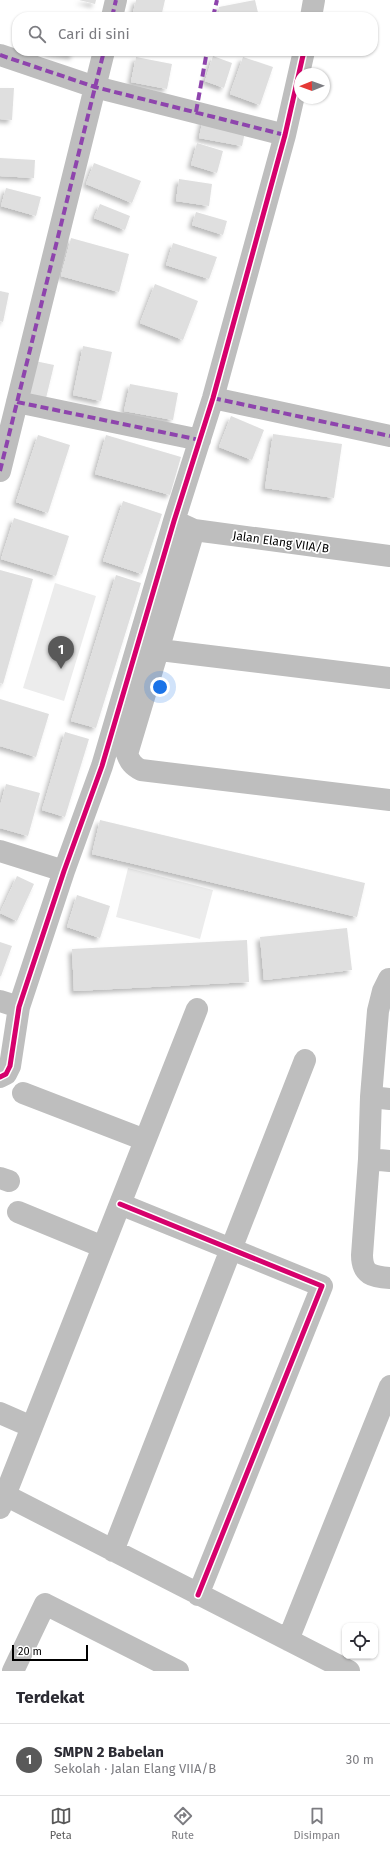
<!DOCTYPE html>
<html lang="id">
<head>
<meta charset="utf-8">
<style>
	:root { --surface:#fff; --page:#f2f2f3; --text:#2b2b33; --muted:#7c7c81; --line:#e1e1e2; --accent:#595959 }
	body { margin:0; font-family:"Fira Sans",sans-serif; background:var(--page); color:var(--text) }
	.controls { position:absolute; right:12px; bottom:12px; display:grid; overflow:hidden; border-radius:8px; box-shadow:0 1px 3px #0004 }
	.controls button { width:36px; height:36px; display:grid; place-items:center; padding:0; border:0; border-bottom:1px solid var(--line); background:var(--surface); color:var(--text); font:20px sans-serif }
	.compass { position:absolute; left:294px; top:68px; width:36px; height:36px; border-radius:50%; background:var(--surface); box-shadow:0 1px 3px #0004; rotate:269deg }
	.scale { position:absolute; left:12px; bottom:10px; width:76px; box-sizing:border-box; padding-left:4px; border:2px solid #000; border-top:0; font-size:11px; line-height:14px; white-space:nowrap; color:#000; -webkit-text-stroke:3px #fff; paint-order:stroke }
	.you { position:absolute; left:160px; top:687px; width:14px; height:14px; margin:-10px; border:3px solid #fff; border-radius:50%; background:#1a73e8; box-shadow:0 0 0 6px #1a73e833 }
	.badge { display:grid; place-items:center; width:26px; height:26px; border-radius:50%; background:var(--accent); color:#fff; font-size:13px; font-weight:700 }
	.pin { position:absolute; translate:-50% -33px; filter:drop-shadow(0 1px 2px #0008) }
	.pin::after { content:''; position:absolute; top:21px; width:14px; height:12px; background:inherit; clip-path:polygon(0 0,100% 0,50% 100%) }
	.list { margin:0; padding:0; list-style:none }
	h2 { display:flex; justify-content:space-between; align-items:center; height:52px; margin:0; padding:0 16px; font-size:17px }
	h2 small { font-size:13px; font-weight:400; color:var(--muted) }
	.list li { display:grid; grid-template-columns:26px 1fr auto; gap:12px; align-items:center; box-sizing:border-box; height:72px; padding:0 16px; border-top:1px solid var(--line) }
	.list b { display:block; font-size:15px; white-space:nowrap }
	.list p { margin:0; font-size:13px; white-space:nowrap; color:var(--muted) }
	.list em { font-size:13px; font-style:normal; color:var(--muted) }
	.icon { flex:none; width:22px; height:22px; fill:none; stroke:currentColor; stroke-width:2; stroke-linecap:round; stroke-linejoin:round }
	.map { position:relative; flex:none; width:390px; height:1671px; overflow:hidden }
	.search { position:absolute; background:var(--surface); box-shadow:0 1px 3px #0004; left:12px; right:12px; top:12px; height:44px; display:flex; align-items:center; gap:10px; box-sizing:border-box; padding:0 14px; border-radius:16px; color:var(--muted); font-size:15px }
	.sheet { height:124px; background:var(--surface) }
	nav { display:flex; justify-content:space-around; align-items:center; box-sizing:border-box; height:56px; border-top:1px solid var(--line); background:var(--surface); font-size:11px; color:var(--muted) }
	nav a { display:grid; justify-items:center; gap:2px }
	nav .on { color:var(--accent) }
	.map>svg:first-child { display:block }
	.green { fill:#ececec }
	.building { fill:#dfdfdf; filter:url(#shadow) }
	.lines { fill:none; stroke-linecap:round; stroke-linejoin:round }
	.minor { stroke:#bebebe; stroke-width:22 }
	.quiet { stroke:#8e44ad; stroke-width:4; stroke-dasharray:8 4; stroke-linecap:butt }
	.cycleway-casing { stroke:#fff; stroke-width:8 }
	.cycleway { stroke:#d6006c; stroke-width:5 }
	.labels { text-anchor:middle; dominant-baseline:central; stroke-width:3.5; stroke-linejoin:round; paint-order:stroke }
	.street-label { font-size:12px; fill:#000; stroke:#fff }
</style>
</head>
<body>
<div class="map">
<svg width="390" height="1671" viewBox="0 0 390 1671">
	<defs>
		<filter id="shadow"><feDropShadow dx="-3.5" dy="3.5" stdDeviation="2" flood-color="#0004"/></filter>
	</defs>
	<rect width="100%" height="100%" fill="#fff"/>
	<path class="green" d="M55 583 96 596 64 701 23 688Z
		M128 868 213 890 200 939 116 917Z"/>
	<path class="building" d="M79 0H96L95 4Z
		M136 0H165L161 17H132Z
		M255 0 259 17H220L219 7Z
		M48 51H74V56L48 53Z
		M213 56 232 63 224 88 205 81Z
		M136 57 172 64 167 89 131 82Z
		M243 57 273 67 260 105 230 94Z
		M0 88H14L12 120 0 119Z
		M203 119 246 127 242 146 199 138Z
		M197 143 223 151 217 173 191 165Z
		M0 158 35 160 34 178 0 176Z
		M94 163 141 181 132 203 86 184Z
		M179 179 212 184 209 206 176 201Z
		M6 188 41 197 36 216 1 206Z
		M100 204 130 216 125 230 94 218Z
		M196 212 227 221 223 235 192 225Z
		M71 238 129 254 119 292 61 276Z
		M173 243 217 257 209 279 166 265Z
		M155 284 198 301 183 340 140 323Z
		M0 291 9 293 3 322 0 321Z
		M83 346 112 352 101 401 73 395Z
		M35 361 54 365 46 398 28 394Z
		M130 384 178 393 173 420 124 411Z
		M231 416 264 430 252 460 219 447Z
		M273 434 342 444 334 498 265 488Z
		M38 435 70 445 48 513 16 502Z
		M106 435 181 457 170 495 95 474Z
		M123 501 162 514 142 574 103 561Z
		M14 518 69 536 56 576 1 559Z
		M0 570 33 579 3 684 0 683Z
		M116 575 141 583 96 728 71 721Z
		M0 699 49 714 36 757 0 746Z
		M65 732 89 739 65 817 42 810Z
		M6 784 40 793 28 836 0 828V806Z
		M100 820 365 883 357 917 92 854Z
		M17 876 34 884 17 921 0 913Z
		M77 895 110 906 100 938 67 927Z
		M347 928 352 970 264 980 260 937Z
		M247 940 249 982 74 991 72 949Z
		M0 942 12 946 1 976H0Z"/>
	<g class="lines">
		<path class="minor" d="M112 17 116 0
			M311 17 314 0
			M0 55 95 87 285 135
			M213 398 390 436
			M17 402 200 440
			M0 471 104 51
			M181 524 194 530 390 556
			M194 530 127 754C130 762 133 766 141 770L390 800
			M160 650 390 678
			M0 851 64 871
			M389 979 383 991 378 1011 371 1097 369 1159 362 1255C362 1275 373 1277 390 1278
			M0 1001 19 1007
			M0 1077 6 1074 10 1066 19 1007 64 871 102 766 174 521 213 398 285 135 304 51
			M23 1093 145 1140
			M371 1097 390 1099
			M369 1159 390 1161
			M0 1178 9 1181
			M120 1204 322 1286 198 1595
			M18 1212 103 1247
			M0 1413 32 1427
			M5 1495 349 1671
			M0 1508 197 1009
			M113 1551 305 1060
			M288 1640 390 1386
			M13 1671 45 1604 178 1671"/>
		<path class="quiet" d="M112 17 116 0
			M213 17 217 0
			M0 55 95 87 285 135
			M196 112 207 51
			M213 398 390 436
			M17 402 200 440
			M0 471 104 51"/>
		<g class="cycleway-casing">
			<path id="cycleway" d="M0 1077 6 1074 10 1066 19 1007 64 871 102 766 174 521 213 398 285 135 304 51
				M120 1204 322 1286 198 1595"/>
		</g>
		<use href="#cycleway" class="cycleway"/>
	</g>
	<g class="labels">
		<g class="street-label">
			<text transform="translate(281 542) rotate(8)">Jalan Elang VIIA/B</text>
		</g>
	</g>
</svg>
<div class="controls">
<button><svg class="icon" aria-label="locate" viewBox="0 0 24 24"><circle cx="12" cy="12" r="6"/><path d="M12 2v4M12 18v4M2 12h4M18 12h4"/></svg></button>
</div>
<svg class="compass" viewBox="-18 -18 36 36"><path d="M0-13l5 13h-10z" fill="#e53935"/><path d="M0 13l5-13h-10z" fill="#7c7c81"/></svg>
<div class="scale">20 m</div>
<div class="you"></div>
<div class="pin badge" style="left:61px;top:669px">1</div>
<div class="search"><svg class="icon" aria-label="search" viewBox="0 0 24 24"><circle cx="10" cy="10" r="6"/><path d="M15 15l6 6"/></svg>Cari di sini</div>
</div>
<section class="sheet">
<h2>Terdekat<small></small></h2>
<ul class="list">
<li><span class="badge">1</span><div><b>SMPN 2 Babelan</b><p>Sekolah · Jalan Elang VIIA/B</p></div><em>30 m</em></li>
</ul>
</section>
<nav>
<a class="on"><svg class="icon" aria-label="map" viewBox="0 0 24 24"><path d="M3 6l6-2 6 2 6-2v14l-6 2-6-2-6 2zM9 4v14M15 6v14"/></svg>Peta</a>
<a><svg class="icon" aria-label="directions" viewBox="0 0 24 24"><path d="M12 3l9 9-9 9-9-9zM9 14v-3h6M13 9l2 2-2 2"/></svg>Rute</a>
<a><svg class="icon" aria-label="saved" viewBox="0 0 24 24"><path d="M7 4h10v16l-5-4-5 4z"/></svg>Disimpan</a>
</nav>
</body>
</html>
